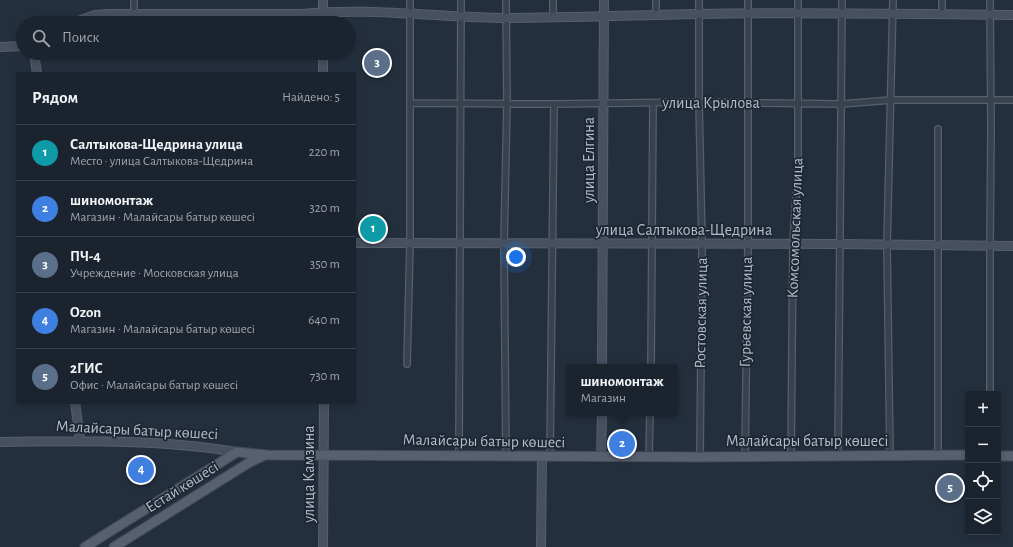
<!DOCTYPE html>
<html lang="ru">
<head>
<meta charset="utf-8">
<style>
	:root { --surface:#1b232e; --page:#242b36; --text:#f1f3f6; --muted:#a0a4aa; --line:#39404a; --accent:#8ab4f8 }
	body { margin:0; font-family:"Alegreya Sans",sans-serif; background:var(--page); color:var(--text) }
	.controls { position:absolute; right:12px; bottom:12px; display:grid; overflow:hidden; border-radius:4px; box-shadow:0 2px 6px #0003 }
	.controls button { width:36px; height:36px; display:grid; place-items:center; padding:0; border:0; border-bottom:1px solid var(--line); background:var(--surface); color:var(--text); font:20px sans-serif }
	.you { position:absolute; left:516px; top:257px; width:14px; height:14px; margin:-10px; border:3px solid #fff; border-radius:50%; background:#1a73e8; box-shadow:0 0 0 6px #1a73e833 }
	.badge { display:grid; place-items:center; width:26px; height:26px; border-radius:50%; background:var(--accent); color:#fff; font-size:13px; font-weight:700 }
	.pin { position:absolute; translate:-50% -50%; border:2px solid #fff; box-shadow:0 1px 4px #0006 }
	.popup { position:absolute; left:566px; top:364px; width:112px; height:52px; box-sizing:border-box; display:grid; place-content:center; border-radius:4px; background:var(--surface); filter:drop-shadow(0 1px 3px #0005); font-size:13px; white-space:nowrap; color:var(--muted) }
	.popup b { font-size:15px; color:var(--text) }
	.popup::after { content:''; position:absolute; left:50%; top:100%; margin-left:-8px; border:8px solid transparent; border-top-color:var(--surface) }
	.list { margin:0; padding:0; list-style:none }
	h2 { display:flex; justify-content:space-between; align-items:center; height:52px; margin:0; padding:0 16px; font-size:17px }
	h2 small { font-size:13px; font-weight:400; color:var(--muted) }
	.list li { display:grid; grid-template-columns:26px 1fr auto; gap:12px; align-items:center; box-sizing:border-box; height:56px; padding:0 16px; border-top:1px solid var(--line) }
	.list b { display:block; font-size:15px; white-space:nowrap }
	.list p { margin:0; font-size:13px; white-space:nowrap; color:var(--muted) }
	.list em { font-size:13px; font-style:normal; color:var(--muted) }
	.icon { flex:none; width:22px; height:22px; fill:none; stroke:currentColor; stroke-width:2; stroke-linecap:round; stroke-linejoin:round }
	.map { position:relative; flex:none; width:1013px; height:547px; overflow:hidden }
	.search { position:absolute; background:var(--surface); box-shadow:0 2px 6px #0003; left:16px; top:16px; width:340px; height:44px; display:flex; align-items:center; gap:10px; box-sizing:border-box; padding:0 14px; border-radius:22px; color:var(--muted); font-size:15px }
	.panel { position:absolute; background:var(--surface); box-shadow:0 2px 6px #0003; left:16px; top:72px; width:340px; height:332px; border-radius:4px }
	.map>svg:first-child { display:block }
	.lines { fill:none; stroke-linecap:round; stroke-linejoin:round }
	.street-casing { stroke:#565f6c; stroke-width:8 }
	.secondary-casing { stroke:#565f6c; stroke-width:10 }
	.primary-casing { stroke:#414a57; stroke-width:11 }
	.street { stroke:#38414e; stroke-width:5.5 }
	.secondary { stroke:#465061; stroke-width:8 }
	.primary { stroke:#56606e; stroke-width:9 }
	.labels { text-anchor:middle; dominant-baseline:central; stroke-width:3.5; stroke-linejoin:round; paint-order:stroke }
	.street-label { font-size:16px; fill:#b4bcc9; stroke:#1d2633 }
</style>
</head>
<body>
<div class="map">
<svg width="1013" height="547" viewBox="0 0 1013 547">
	<rect width="100%" height="100%" fill="#242f3e"/>
	<g class="lines">
		<g class="street-casing">
			<path id="street" d="M699 0V102L702 244 700 457
				M134 14V0
				M942 15V0
				M656 16V0
				M553 17V0
				M410 103 554 104 699 102 842 104 891 100H1013
				M938 129V455
				M407 364 410 243V0
				M651 367 653 103
				M990 394V246L991 128 990 0
				M459 456 461 0
				M506 456 504 244 507 103 506 0
				M745 456 748 245V0
				M791 456 793 245 798 165V0
				M838 456 842 0
				M890 456 887 245 893 0
				M550 457 554 104
				M649 457 650 413"/>
		</g>
		<g class="secondary-casing">
			<path id="secondary" d="M73 23 95 15 108 14H302C371 7 440 18 509 18 572 18 635 15 699 14 803 12 908 14 1013 15
				M323 23V0
				M0 47 23 46
				M34 53 37 74
				M323 53V74
				M354 243 840 244 1013 246
				M602 367 604 0
				M75 402 80 440
				M0 442C79 441 159 439 237 452
				M601 457 602 413
				M323 547 324 402
				M541 547 542 457"/>
		</g>
		<g class="primary-casing">
			<path id="primary" d="M998 456H1013
				M85 547 237 452 267 455 700 457 968 455
				M114 547 250 462 263 456"/>
		</g>
		<use href="#street" class="street"/>
		<use href="#secondary" class="secondary"/>
		<use href="#primary" class="primary"/>
	</g>
	<g class="labels">
		<g class="street-label">
			<text x="711" y="103">улица Крылова</text>
			<text transform="translate(589 160) rotate(-90)">улица Елгина</text>
			<text transform="translate(795 228) rotate(-88)">Комсомольская улица</text>
			<text x="684" y="230">улица Салтыкова-Щедрина</text>
			<text transform="translate(746 312) rotate(-89)">Гурьевская улица</text>
			<text transform="translate(701 313) rotate(-89)">Ростовская улица</text>
			<text transform="translate(137 430) rotate(3)">Малайсары батыр көшесі</text>
			<text transform="translate(484 441) rotate(1)">Малайсары батыр көшесі</text>
			<text x="807" y="441">Малайсары батыр көшесі</text>
			<text transform="translate(309 474) rotate(-90)">улица Камзина</text>
			<text transform="translate(182 487) rotate(-32)">Естай көшесі</text>
		</g>
	</g>
</svg>
<div class="controls">
<button>+</button>
<button>−</button>
<button><svg class="icon" aria-label="locate" viewBox="0 0 24 24"><circle cx="12" cy="12" r="6"/><path d="M12 2v4M12 18v4M2 12h4M18 12h4"/></svg></button>
<button><svg class="icon" aria-label="layers" viewBox="0 0 24 24"><path d="M12 4l9 5-9 5-9-5zM3 14l9 5 9-5"/></svg></button>
</div>
<div class="you"></div>
<div class="pin badge" style="left:373px;top:229px;background:#0f9aa8">1</div>
<div class="pin badge" style="left:622px;top:444px;background:#3f7fe0">2</div>
<div class="popup"><b>шиномонтаж</b>Магазин</div>
<div class="pin badge" style="left:377px;top:63px;background:#5c6f8a">3</div>
<div class="pin badge" style="left:141px;top:470px;background:#3f7fe0">4</div>
<div class="pin badge" style="left:950px;top:488px;background:#5c6f8a">5</div>
<div class="search"><svg class="icon" aria-label="search" viewBox="0 0 24 24"><circle cx="10" cy="10" r="6"/><path d="M15 15l6 6"/></svg>Поиск</div>
<section class="panel">
<h2>Рядом<small>Найдено: 5</small></h2>
<ul class="list">
<li><span class="badge" style="background:#0f9aa8">1</span><div><b>Салтыкова-Щедрина улица</b><p>Место · улица Салтыкова-Щедрина</p></div><em>220 m</em></li>
<li><span class="badge" style="background:#3f7fe0">2</span><div><b>шиномонтаж</b><p>Магазин · Малайсары батыр көшесі</p></div><em>320 m</em></li>
<li><span class="badge" style="background:#5c6f8a">3</span><div><b>ПЧ-4</b><p>Учреждение · Московская улица</p></div><em>350 m</em></li>
<li><span class="badge" style="background:#3f7fe0">4</span><div><b>Ozon</b><p>Магазин · Малайсары батыр көшесі</p></div><em>640 m</em></li>
<li><span class="badge" style="background:#5c6f8a">5</span><div><b>2ГИС</b><p>Офис · Малайсары батыр көшесі</p></div><em>730 m</em></li>
</ul>
</section>
</div>
</body>
</html>
